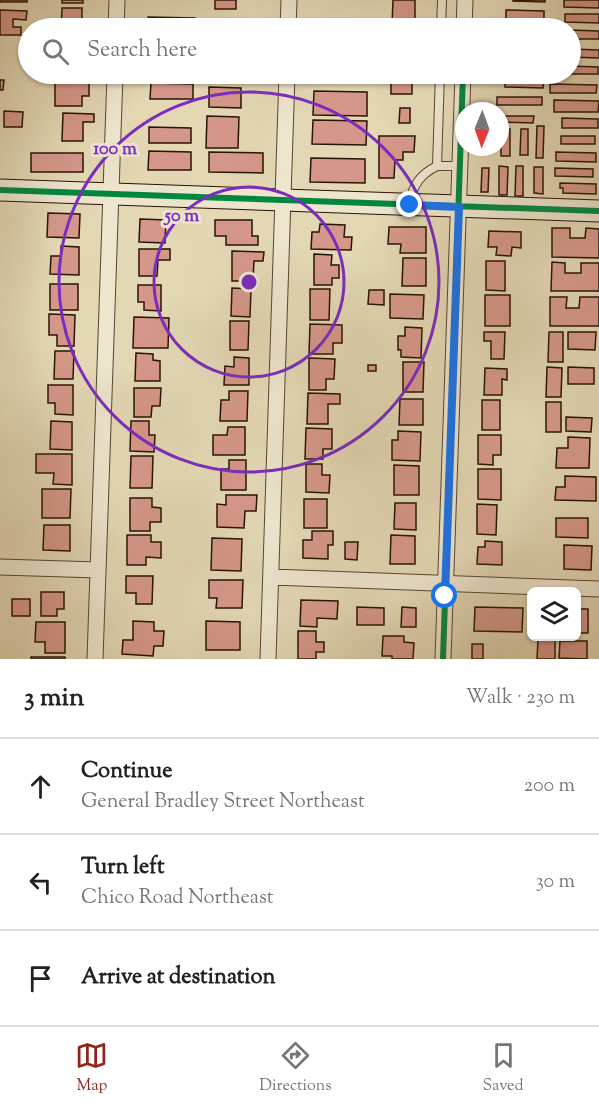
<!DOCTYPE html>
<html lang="en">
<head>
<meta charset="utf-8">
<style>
	:root { --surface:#fff; --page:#f6f6f6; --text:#222; --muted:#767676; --line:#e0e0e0; --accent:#8f2418 }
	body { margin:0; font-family:"Sorts Mill Goudy",serif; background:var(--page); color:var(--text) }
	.controls { position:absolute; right:18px; bottom:18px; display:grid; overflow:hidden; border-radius:9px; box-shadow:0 2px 4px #0004 }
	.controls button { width:54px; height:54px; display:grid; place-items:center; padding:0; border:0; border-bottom:2px solid var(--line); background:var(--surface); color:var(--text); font:30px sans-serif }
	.compass { position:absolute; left:455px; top:102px; width:54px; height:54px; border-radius:50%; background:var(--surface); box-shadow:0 2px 4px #0004; rotate:181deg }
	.stop { position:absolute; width:18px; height:18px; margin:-14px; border:4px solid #1a73e8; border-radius:50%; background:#fff }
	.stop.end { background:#1a73e8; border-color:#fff; box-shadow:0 2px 6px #0008 }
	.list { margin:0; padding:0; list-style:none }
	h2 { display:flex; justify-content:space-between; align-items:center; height:78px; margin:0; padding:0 24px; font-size:26px }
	h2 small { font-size:20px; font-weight:400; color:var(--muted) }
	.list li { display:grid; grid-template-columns:39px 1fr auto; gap:18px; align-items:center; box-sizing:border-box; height:96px; padding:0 24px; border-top:2px solid var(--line) }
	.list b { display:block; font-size:22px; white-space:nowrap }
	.list p { margin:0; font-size:20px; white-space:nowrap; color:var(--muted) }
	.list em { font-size:20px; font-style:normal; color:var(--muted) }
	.icon { flex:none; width:33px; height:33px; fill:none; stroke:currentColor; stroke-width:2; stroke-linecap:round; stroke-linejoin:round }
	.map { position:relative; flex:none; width:599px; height:659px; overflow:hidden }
	.search { position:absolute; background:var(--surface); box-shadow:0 2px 4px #0004; left:18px; right:18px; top:18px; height:66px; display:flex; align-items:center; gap:15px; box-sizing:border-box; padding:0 21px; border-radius:33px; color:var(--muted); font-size:22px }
	.sheet { height:366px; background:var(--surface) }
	nav { display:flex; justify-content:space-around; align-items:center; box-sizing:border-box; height:84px; border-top:2px solid var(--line); background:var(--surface); font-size:16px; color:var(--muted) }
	nav a { display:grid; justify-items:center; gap:3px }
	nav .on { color:var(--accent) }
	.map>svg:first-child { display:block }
	.building { fill:#d59789; stroke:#281405; stroke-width:1.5 }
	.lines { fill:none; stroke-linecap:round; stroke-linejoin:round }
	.lane-casing { stroke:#574531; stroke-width:10 }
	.street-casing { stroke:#574531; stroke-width:17 }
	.secondary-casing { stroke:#281405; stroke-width:23 }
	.lane { stroke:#ede5ce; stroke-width:8 }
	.street { stroke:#ede5ce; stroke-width:15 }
	.secondary { stroke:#ede5ce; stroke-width:21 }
	.cycleway-casing { stroke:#ede5ce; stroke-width:10 }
	.cycleway { stroke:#00873e; stroke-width:6 }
	.route { stroke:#1a73e8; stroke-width:8 }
	.ring { fill:none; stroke:#7b2cbf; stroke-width:3 }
	.centre { fill:#7b2cbf; stroke:#ede5ce; stroke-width:3 }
	.ring-label { font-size:18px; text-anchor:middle; font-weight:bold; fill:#7b2cbf; stroke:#ede5ce; stroke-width:6; stroke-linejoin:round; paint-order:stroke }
</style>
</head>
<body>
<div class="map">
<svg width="599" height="659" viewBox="0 0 599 659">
	<rect width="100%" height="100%" fill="#e3d7b4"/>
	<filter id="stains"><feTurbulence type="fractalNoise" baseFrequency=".00333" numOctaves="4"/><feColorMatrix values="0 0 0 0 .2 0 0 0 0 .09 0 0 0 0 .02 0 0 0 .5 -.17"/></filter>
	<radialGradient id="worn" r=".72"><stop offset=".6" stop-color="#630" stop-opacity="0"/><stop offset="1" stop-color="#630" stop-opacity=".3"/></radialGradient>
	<path class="building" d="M0 0H27V2H0Z
		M62 0H83V3H62Z
		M215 0H236V9H215Z
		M393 0H415V26L392 25Z
		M513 0H545V2L513 1Z
		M564 0H599V8L564 7Z
		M62 8H82V28H61Z
		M0 10 27 11 26 20 13 19V27H21V35H0Z
		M506 10 544 11V19H506Z
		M565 14H599V23L565 22Z
		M148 17 195 18V28H147Z
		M224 19H252V28H223Z
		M570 30 599 31V39H570Z
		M570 49 599 50V58L570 57Z
		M570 66 598 67V74H560H570Z
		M150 74H194V75H150Z
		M222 74H250V76L222 75Z
		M315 74H370V77L315 76Z
		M391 74H412V94H391Z
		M55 76 89 77V96H82V106H55Z
		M0 80H4L3 90H0Z
		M505 80H544L543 88 505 87Z
		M151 83 193 84V99H150Z
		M550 84 597 85 596 93H550Z
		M209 87 241 88V108L209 107Z
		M314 91 367 92V116L313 115Z
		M497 97H542V105H497Z
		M554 100 599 101 598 112H554Z
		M400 108H410V123H399Z
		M4 111 23 112 22 127H4Z
		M63 113 94 114V122H83V141H62Z
		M207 116 239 117 238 148H206Z
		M500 116H534L533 123 500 122Z
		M562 118 598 119V128H562Z
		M313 120 367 121 366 145 312 144Z
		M537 126H544L543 158H536Z
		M149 127 191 128V143H149Z
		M501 128 510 129V156H501Z
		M521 129H528V155H520Z
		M379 136H415L414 152H403V160H395L394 178H379Z
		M561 136H595V144H561Z
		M149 151 191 152V170H148Z
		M209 152 263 153V173L209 172Z
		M556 152 596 153V162L556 161Z
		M31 153H83V172H31Z
		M311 158 365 159V183L310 182Z
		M499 166 508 167 507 195H499Z
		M516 166H523V196H515Z
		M534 167H543V194L534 193Z
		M482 168H489L488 192H481Z
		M555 168 593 169V177L555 176Z
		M560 183 596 184V194L563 193V188H560Z
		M48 213 80 214 79 238 47 237Z
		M140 219 166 220 165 243 139 242Z
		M215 220H252V236H258V245H226V236H215Z
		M320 224 345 225 344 237H352L351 250 311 249 312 232H319Z
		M389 227H426V253H400L401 244H388Z
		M552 228H570V238H585L586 228 599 229V258L552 257Z
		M489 231 521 232V248L512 247 511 256 496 255 497 247H488Z
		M61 246 79 247V275L50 274 51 256H61Z
		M139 249H170V260H158L157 276H139Z
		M232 251 264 252 263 261H254L253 281H232Z
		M314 254 332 255 331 265H339V278H332V285H314Z
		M403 258H426V286H402Z
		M486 261H505V291L486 290Z
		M552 262 565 263V273H581V263H599V291H551Z
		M50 284H78V310H50Z
		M138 285H161V311L144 310V302H138Z
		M232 288 251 289 250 317 231 316Z
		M310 289H330L329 320H310Z
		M369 290H384V305L368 304Z
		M390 294 424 295 423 319 390 318Z
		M485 295H510V326H485Z
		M550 297H567L566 308H579L580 297H599V326H550Z
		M49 314 75 315 74 346H57V335H49Z
		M134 317 169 318 168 348H133Z
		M230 321H249L248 350H230Z
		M310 324 342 325V343H333V354H309Z
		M405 327 422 328 421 358 401 357V350H398V336H405Z
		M484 332H505L504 359H491V341H484Z
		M549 332H563V362H548Z
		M568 332H596L595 350 568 349Z
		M55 351H74L73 379H54Z
		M136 353 153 354V360L160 361V381H135Z
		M234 357 249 358V385H224L225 366 234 367Z
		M309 358 335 359 334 379H326V390H309Z
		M403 362H424L423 392H403Z
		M368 365H376V371H368Z
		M547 367 562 368 561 397H546Z
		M568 367 594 368V384H568Z
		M485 368 507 369V380L502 379V395H484Z
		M48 385H73V415L55 414V403H48Z
		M134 388H161L160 406H152L151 417H134Z
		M229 391H248L247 421H220L221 400H229Z
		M308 393 340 394V404H328V424H307Z
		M400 399H423V425H399Z
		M482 400H500V430H482Z
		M546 402H561V432H546Z
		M566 417 592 418 591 432 566 431Z
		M51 421 72 422V450L50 449Z
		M131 421H149V435H155L154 452 130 451Z
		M228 427H245V455H213V435H227Z
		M306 428 332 429V449H323V459H305Z
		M398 431 421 432 420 461 392 460V440H398Z
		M478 435H501V455H493V465L478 464Z
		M568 437 590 438 589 468H556L557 448H568Z
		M36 454H72V485L53 484 54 473H36Z
		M131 456H153L152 488H130Z
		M229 460H246V490H221V469H229Z
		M306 464H322V475H330L329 493 306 492Z
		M394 465 419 466V495H394Z
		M478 469H501V500L478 499Z
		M565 476 596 477V501L555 500 556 487H565Z
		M42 489H71L70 518H42Z
		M226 495H257L256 511H245L244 528 217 527V504L226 505Z
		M130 498H152V507L161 508V522H150V531H130Z
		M304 499H327V528H304Z
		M395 503H416V530L394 529Z
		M477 504 497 505 496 535 477 534Z
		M556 518H588V538L556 537Z
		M44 525H70V551L43 550Z
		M312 531H333V545H328V559L303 558V540H312Z
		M127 535H151V542H161V558L146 557V565H127Z
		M391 535 415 536V564H390Z
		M212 538 242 539 241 571 211 570Z
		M485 541 502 542V565L477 564 478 547H485Z
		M345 542H358L357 560 345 559Z
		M564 545 592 546 591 570 564 569Z
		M126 576H153L152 604H136V593H126Z
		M209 580H243L242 608H216L217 598H209Z
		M41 592H64V609H57V616H41Z
		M12 599H30V616H12Z
		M301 600 338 601 337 619 317 618V627L300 626Z
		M357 607 384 608V625H357Z
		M402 607 416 608V627H401Z
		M475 607 523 608 522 632 474 631Z
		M576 609H588V633H576Z
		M133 621 154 622V631H164L163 646H154L153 656 122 654 123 640H133Z
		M206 621 240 622V650H206Z
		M36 622H65V653H45V642H35Z
		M298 631H316V642H324V652H316V659H298Z
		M383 636H404V642L414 643 413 659H392V656H382Z
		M538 640H555V659H537Z
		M560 641H587V659L559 658Z
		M472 644H483V659H472Z
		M31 657H65V659H31Z"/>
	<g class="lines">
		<g class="lane-casing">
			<path id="lane" d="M441 28 442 0
				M440 74 437 166H460
				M410 204C412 185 421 174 437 166"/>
		</g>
		<g class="street-casing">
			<path id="street" d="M116 28 117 0
				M288 28 289 0
				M464 28 465 0
				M0 567 98 570
				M271 577 599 589
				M95 659 115 74
				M268 659 287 74
				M443 659 463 74"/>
		</g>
		<g class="secondary-casing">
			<path id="secondary" d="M0 190 599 211"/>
		</g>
		<use href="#lane" class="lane"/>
		<use href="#street" class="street"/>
		<use href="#secondary" class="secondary"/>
		<g class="cycleway-casing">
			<path id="cycleway" d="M0 190 599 211
				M443 659 463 74"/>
		</g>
		<use href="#cycleway" class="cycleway"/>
	</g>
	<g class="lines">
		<path class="route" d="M410 205 459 207 445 596"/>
	</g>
	<g class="ring">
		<circle cx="249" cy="282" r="95"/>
		<circle cx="249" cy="282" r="190"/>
	</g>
	<circle cx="249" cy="282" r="9" class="centre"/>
	<g class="ring-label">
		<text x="115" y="154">100 m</text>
		<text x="182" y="221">50 m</text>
	</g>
	<rect width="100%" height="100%" filter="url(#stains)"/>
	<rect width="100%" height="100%" fill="url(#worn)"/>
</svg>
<div class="controls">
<button><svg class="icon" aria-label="layers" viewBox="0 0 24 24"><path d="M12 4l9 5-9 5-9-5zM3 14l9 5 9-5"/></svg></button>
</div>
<svg class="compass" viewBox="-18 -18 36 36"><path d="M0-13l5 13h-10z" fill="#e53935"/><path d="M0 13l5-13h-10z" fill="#767676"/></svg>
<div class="stop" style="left:445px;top:596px"></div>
<div class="stop end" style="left:410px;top:205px"></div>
<div class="search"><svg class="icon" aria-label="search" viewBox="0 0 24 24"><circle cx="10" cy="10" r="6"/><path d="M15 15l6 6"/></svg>Search here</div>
</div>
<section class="sheet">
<h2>3 min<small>Walk · 230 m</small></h2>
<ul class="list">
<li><svg class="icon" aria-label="ahead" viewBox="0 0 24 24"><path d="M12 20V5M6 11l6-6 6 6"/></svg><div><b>Continue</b><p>General Bradley Street Northeast</p></div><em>200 m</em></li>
<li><svg class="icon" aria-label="left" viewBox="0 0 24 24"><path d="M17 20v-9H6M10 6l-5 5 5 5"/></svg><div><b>Turn left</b><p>Chico Road Northeast</p></div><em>30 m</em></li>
<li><svg class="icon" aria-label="arrive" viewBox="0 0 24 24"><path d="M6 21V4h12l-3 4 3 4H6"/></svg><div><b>Arrive at destination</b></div></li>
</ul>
</section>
<nav>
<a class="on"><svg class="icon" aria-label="map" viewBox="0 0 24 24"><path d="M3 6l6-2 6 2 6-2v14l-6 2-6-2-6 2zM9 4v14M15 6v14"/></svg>Map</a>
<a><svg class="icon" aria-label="directions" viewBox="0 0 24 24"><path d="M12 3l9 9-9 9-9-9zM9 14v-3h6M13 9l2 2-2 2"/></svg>Directions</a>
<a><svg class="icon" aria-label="saved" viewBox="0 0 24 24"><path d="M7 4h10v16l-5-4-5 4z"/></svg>Saved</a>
</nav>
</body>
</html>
